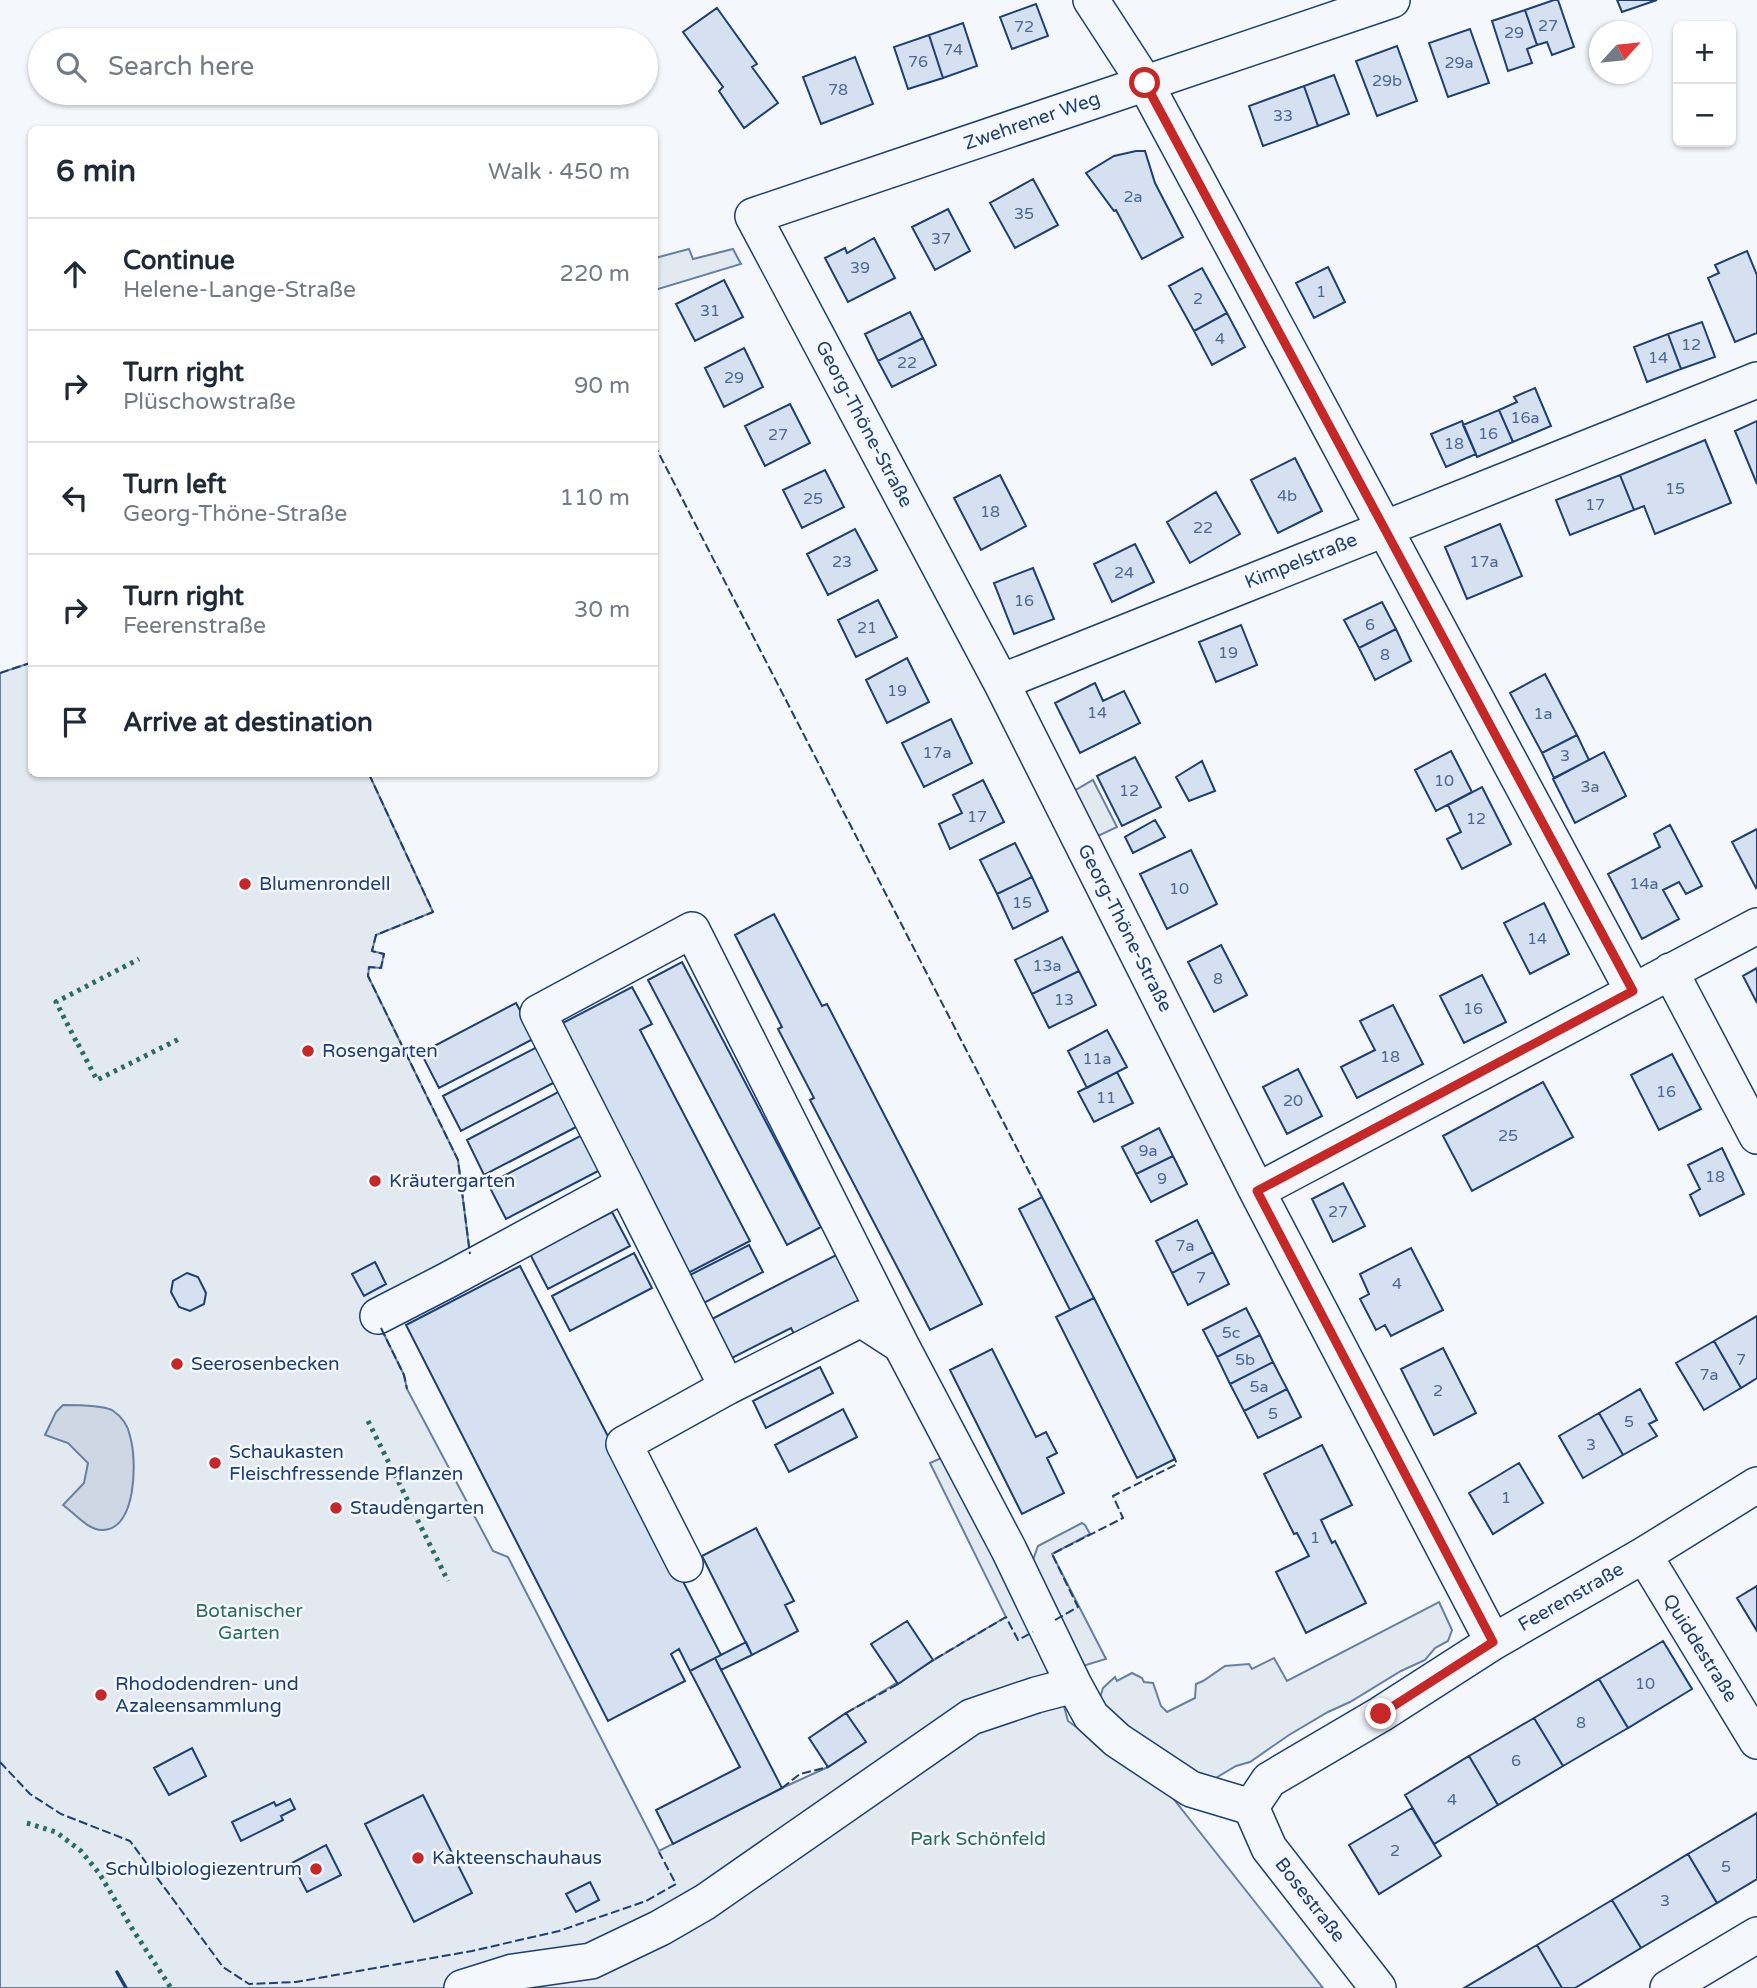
<!DOCTYPE html>
<html lang="en">
<head>
<meta charset="utf-8">
<style>
	:root { --surface:#fff; --page:#f2f2f3; --text:#1f2937; --muted:#747a83; --line:#e0e1e3 }
	body { margin:0; font-family:"Varela Round",sans-serif; background:var(--page); color:var(--text) }
	.controls { position:absolute; right:21px; top:21px; display:grid; overflow:hidden; border-radius:10px; box-shadow:0 2px 5px #0004 }
	.controls button { width:63px; height:63px; display:grid; place-items:center; padding:0; border:0; border-bottom:2px solid var(--line); background:var(--surface); color:var(--text); font:35px sans-serif }
	.compass { position:absolute; left:1589px; top:21px; width:63px; height:63px; border-radius:50%; background:var(--surface); box-shadow:0 2px 5px #0004; rotate:63deg }
	.stop { position:absolute; width:21px; height:21px; margin:-16px; border:5px solid #c62828; border-radius:50%; background:#fff }
	.stop.end { background:#c62828; border-color:#fff; box-shadow:0 2px 7px #0008 }
	.list { margin:0; padding:0; list-style:none }
	h2 { display:flex; justify-content:space-between; align-items:center; height:91px; margin:0; padding:0 28px; font-size:30px }
	h2 small { font-size:23px; font-weight:400; color:var(--muted) }
	.list li { display:grid; grid-template-columns:46px 1fr auto; gap:21px; align-items:center; box-sizing:border-box; height:112px; padding:0 28px; border-top:2px solid var(--line) }
	.list b { display:block; font-size:26px; white-space:nowrap }
	.list p { margin:0; font-size:23px; white-space:nowrap; color:var(--muted) }
	.list em { font-size:23px; font-style:normal; color:var(--muted) }
	.icon { flex:none; width:38px; height:38px; fill:none; stroke:currentColor; stroke-width:2; stroke-linecap:round; stroke-linejoin:round }
	.map { position:relative; flex:none; width:1757px; height:1988px; overflow:hidden }
	.search { position:absolute; background:var(--surface); box-shadow:0 2px 5px #0004; left:28px; top:28px; width:630px; height:77px; display:flex; align-items:center; gap:18px; box-sizing:border-box; padding:0 24px; border-radius:38px; color:var(--muted); font-size:26px }
	.panel { position:absolute; background:var(--surface); box-shadow:0 2px 5px #0004; left:28px; top:126px; width:630px; height:651px; border-radius:10px }
	.map>svg:first-child { display:block }
	.green { fill:#e3e9f0; stroke:#687fa3; stroke-width:2 }
	.water { fill:#cfd7e4; stroke:#687fa3; stroke-width:2 }
	.building { fill:#d5e0f0; stroke:#1d3f73; stroke-width:2 }
	.lines { fill:none; stroke-linecap:round; stroke-linejoin:round }
	.minor-casing { stroke:#1d3f73; stroke-width:38 }
	.minor { stroke:#f4f7fb; stroke-width:35 }
	.hedge { stroke:#2c6c60; stroke-width:5; stroke-dasharray:3.5 5; stroke-linecap:butt }
	.fence { stroke:#1d3f73; stroke-width:2; stroke-dasharray:9 3.5; stroke-linecap:butt }
	.wall { stroke:#1d3f73; stroke-width:3.5 }
	.route { stroke:#c62828; stroke-width:9 }
	.poi-dot { fill:#c62828; stroke:#f4f7fb; stroke-width:2.5 }
	.labels { text-anchor:middle; dominant-baseline:central; stroke-width:5; stroke-linejoin:round; paint-order:stroke }
	.number-label { font-size:16px; fill:#4b6792 }
	.street-label { font-size:19px; fill:#1d3f73; stroke:#f4f7fb }
	.poi-label { font-size:19px; fill:#1d3f73; stroke:#f4f7fb; text-anchor:start }
	.park-label { font-size:19px; fill:#2c6c60; stroke:#f4f7fb }
</style>
</head>
<body>
<div class="map">
<svg width="1757" height="1988" viewBox="0 0 1757 1988">
	<rect width="100%" height="100%" fill="#f4f7fb"/>
	<path class="green" d="M689 249 693 259 733 249 741 264 655 290V258Z
		M31 660 32 774H369L433 912 376 935 372 951 384 954 381 968 369 967 368 976 458 1160 470 1255 380 1326 404 1375 407 1389 493 1551 508 1557 659 1851 782 1788 828 1767 865 1742 846 1713C900 1682 952 1648 1006 1617L930 1463 941 1458 949 1461 1058 1684 1068 1721 1172 1797 1323 1988H0V673L30 663Z
		M1093 780 1117 827 1098 836 1074 791Z
		M1082 1523 1085 1525 1090 1534 1052 1554 1106 1659 1076 1668 1033 1560 1038 1546Z
		M1439 1602 1452 1630 1448 1641 1435 1648 1425 1660 1401 1671 1350 1702 1328 1712 1289 1735 1250 1762 1236 1766 1214 1779H1200L1103 1710 1099 1701 1103 1688 1115 1677 1117 1681 1132 1673 1142 1678 1144 1682 1153 1683 1161 1706 1167 1712 1195 1698 1196 1684 1203 1681 1225 1666 1249 1664 1252 1669 1274 1658 1287 1681Z"/>
	<path class="water" d="M63 1405C76 1405 101 1405 112 1410 121 1416 128 1425 130 1436 137 1459 137 1529 103 1530 89 1531 74 1513 63 1505L84 1483 88 1463 68 1443 45 1435 56 1412Z"/>
	<path class="building" d="M1554 0H1558L1574 47 1552 55 1547 42 1537 45 1525 10Z
		M1617 0H1657L1622 12Z
		M1036 4 1048 36 1012 49 1000 17Z
		M717 8 757 64 752 67 778 103 744 128 719 91 723 87 683 32Z
		M1525 10 1537 45 1527 49 1532 63 1508 71 1492 21Z
		M963 23 977 66 943 78 929 35Z
		M1470 29 1489 83 1448 97 1429 43Z
		M929 35 943 78 908 89 894 47Z
		M1397 46 1417 101 1377 116 1356 61Z
		M855 57 873 104 821 124 803 77Z
		M1334 75 1349 114 1318 126 1304 86Z
		M1304 86 1318 126 1263 146 1249 106Z
		M1136 151H1145L1155 183 1183 237 1142 259 1116 210 1114 211 1086 173 1114 156Z
		M1033 179 1058 225 1015 248 990 203Z
		M948 209 970 251 935 270 912 227Z
		M874 238 895 278 848 302 825 258 845 248 847 253Z
		M1747 251 1757 275V333L1735 342 1708 278 1719 273 1715 265Z
		M1328 267 1345 302 1314 318 1296 283Z
		M1202 268 1227 313 1194 331 1169 286Z
		M724 280 743 317 695 341 676 304Z
		M910 312 923 338 878 361 865 334Z
		M1227 313 1245 347 1212 365 1194 331Z
		M1702 322 1715 357 1681 369 1668 334Z
		M1668 334 1681 369 1647 382 1634 347Z
		M923 338 936 365 892 387 878 361Z
		M744 348 763 387 724 407 705 368Z
		M1535 388 1551 426 1513 442 1499 410 1517 402 1514 397Z
		M790 404 810 443 765 466 745 426Z
		M1499 410 1513 442 1477 457 1463 425Z
		M1462 421 1476 454 1446 467 1431 434Z
		M1757 421V484L1735 431Z
		M1705 440 1731 503 1655 534 1644 506 1634 510 1620 475Z
		M1295 458 1322 511 1278 533 1251 480Z
		M825 470 844 507 802 528 783 490Z
		M1000 475 1026 526 981 550 954 498Z
		M1620 475 1634 510 1570 535 1556 500Z
		M1216 492 1240 534 1190 563 1167 522Z
		M1500 524 1522 576 1467 599 1445 547Z
		M855 529 877 570 828 595 807 554Z
		M1135 544 1154 582 1112 602 1094 564Z
		M1033 568 1054 619 1014 634 994 583Z
		M878 600 897 637 856 657 838 620Z
		M1382 602 1396 629 1359 648 1344 620Z
		M1241 625 1257 665 1216 682 1199 642Z
		M1396 629 1411 661 1375 680 1359 648Z
		M907 658 929 702 887 723 866 680Z
		M1545 674 1577 735 1542 753 1510 693Z
		M1095 683 1103 701 1124 691 1140 723 1080 753 1055 703Z
		M951 719 972 763 924 787 902 743Z
		M1577 735 1589 760 1554 778 1542 753Z
		M1451 751 1472 792 1436 811 1415 770Z
		M1604 752 1626 796 1575 823 1553 779Z
		M1135 757 1161 807 1122 826 1097 776Z
		M1202 761 1215 791 1189 801 1176 777Z
		M983 780 1004 822 950 849 939 824 962 813 953 795Z
		M1482 787 1511 844 1462 869 1447 839 1461 832 1448 805Z
		M1155 820 1165 837 1133 853 1125 837Z
		M1670 825 1702 886 1686 894 1679 882 1663 890 1679 919 1642 939 1608 874 1660 847 1654 834Z
		M1757 829V887L1756 888 1732 842Z
		M1015 843 1032 877 997 894 980 860Z
		M1191 850 1217 904 1167 929 1140 874Z
		M1032 877 1048 911 1013 929 997 894Z
		M1544 903 1569 954 1530 974 1504 923Z
		M774 914 822 1006 827 1004 982 1304 930 1330 810 1100 814 1098 778 1029 782 1027 735 935Z
		M1062 937 1079 971 1032 994 1015 960Z
		M1221 945 1247 995 1214 1012 1188 962Z
		M682 962 821 1227 787 1245 648 980Z
		M1757 968V1003L1743 976Z
		M1079 971 1096 1005 1049 1028 1032 994Z
		M1482 975 1506 1022 1464 1043 1440 996Z
		M632 987 652 1024 640 1030 750 1241 686 1274 557 1026Z
		M516 1003 535 1038 439 1088 421 1053Z
		M1393 1005 1423 1064 1357 1098 1341 1067 1375 1050 1360 1021Z
		M1107 1030 1127 1067 1087 1088 1068 1051Z
		M539 1046 557 1081 461 1131 443 1096Z
		M1672 1054 1701 1109 1659 1130 1631 1075Z
		M1298 1069 1322 1116 1287 1134 1263 1087Z
		M1117 1072 1133 1103 1094 1122 1078 1092Z
		M1543 1082 1573 1137 1472 1191 1443 1136Z
		M562 1090 580 1125 484 1175 467 1140Z
		M1159 1128 1173 1156 1136 1174 1122 1147Z
		M584 1134 602 1169 506 1219 488 1184Z
		M1722 1148 1744 1194 1700 1216 1690 1195 1700 1189 1688 1165Z
		M1173 1156 1187 1184 1151 1202 1136 1174Z
		M1343 1183 1365 1226 1333 1242 1312 1199Z
		M1042 1197 1094 1298 1070 1310 1019 1209Z
		M612 1212 630 1246 548 1289 530 1254Z
		M1197 1220 1213 1252 1172 1273 1156 1241Z
		M749 1245 763 1272 702 1304 688 1276Z
		M1411 1248 1443 1310 1391 1336 1385 1325 1376 1330 1360 1299 1369 1294 1360 1274Z
		M842 1252 866 1297 794 1334 791 1328 730 1359 710 1320Z
		M1213 1252 1229 1284 1188 1305 1172 1273Z
		M634 1253 652 1288 570 1331 552 1296Z
		M375 1262 386 1284 364 1296 352 1274Z
		M520 1266 721 1655 690 1671 679 1649 671 1654 685 1681 608 1721 406 1325Z
		M187 1273 198 1277 206 1293 204 1304 190 1311 179 1307 171 1292 173 1281Z
		M1094 1298 1175 1459 1137 1478 1056 1317Z
		M1246 1308 1260 1335 1217 1357 1203 1330Z
		M1757 1316V1378L1741 1388 1714 1341Z
		M1260 1335 1273 1362 1230 1384 1217 1357Z
		M1714 1341 1741 1388 1704 1410 1676 1363Z
		M1443 1348 1476 1413 1434 1435 1401 1369Z
		M992 1349 1036 1437 1046 1432 1057 1453 1047 1458 1064 1493 1022 1514 950 1370Z
		M1273 1362 1287 1389 1244 1411 1230 1384Z
		M820 1367 833 1393 766 1428 753 1401Z
		M1287 1389 1301 1417 1258 1438 1244 1411Z
		M1640 1389 1657 1420 1649 1424 1657 1436 1623 1455 1599 1413Z
		M843 1409 857 1437 789 1472 775 1445Z
		M1599 1413 1623 1455 1583 1478 1559 1436Z
		M1322 1445 1352 1505 1321 1520 1332 1543 1335 1541 1366 1603 1306 1633 1276 1572 1309 1556 1297 1533 1294 1534 1264 1474Z
		M1519 1463 1543 1503 1493 1534 1469 1493Z
		M756 1528 794 1601 785 1605 798 1631 752 1655 702 1556Z
		M1757 1586V1631L1737 1598Z
		M907 1621 933 1660 898 1684 871 1644Z
		M1663 1641 1692 1689 1628 1728 1599 1679Z
		M746 1642 752 1655 721 1670 715 1658Z
		M715 1658 782 1788 673 1844 656 1810 740 1767 690 1671Z
		M1599 1679 1628 1728 1563 1766 1534 1718Z
		M846 1713 866 1742 828 1767 809 1738Z
		M1534 1718 1563 1766 1498 1805 1469 1756Z
		M192 1748 206 1776 169 1795 154 1768Z
		M1469 1756 1498 1805 1434 1844 1405 1795Z
		M423 1795 472 1893 414 1922 365 1824Z
		M290 1799 295 1809 281 1816 283 1820 241 1841 232 1822 274 1802 276 1806Z
		M1412 1808 1441 1856 1379 1894 1349 1845Z
		M1757 1813V1879L1717 1903 1688 1854Z
		M326 1845 341 1875 307 1892 292 1863Z
		M1688 1854 1717 1903 1641 1948 1612 1900Z
		M590 1882 599 1900 576 1912 566 1894Z
		M1612 1900 1641 1948 1575 1988H1562L1537 1945Z
		M1537 1945 1562 1988H1464Z"/>
	<g class="lines">
		<g class="minor-casing">
			<path id="minor" d="M1091 0 1145 83 1633 991
				M1392 0 753 216 1001 682 1257 1191 1493 1642
				M1001 682 1757 380
				M1670 971 1757 1136
				M625 1184 727 1387
				M1257 1191 1757 926
				M378 1316 446 1281 625 1184 538 1013 692 930 901 1345 1009 1550 1074 1685
				M1644 1555 1757 1741
				M685 1564 624 1444 727 1387 861 1319 901 1345
				M1251 1807 1269 1780 1381 1714 1493 1642 1644 1555 1757 1485
				M1251 1807 1269 1848 1378 1988
				M462 1988 513 1972 591 1961 660 1928 705 1902 971 1717 1036 1695 1074 1685 1091 1716 1117 1740 1191 1789 1251 1807
				M1668 1988 1757 1935"/>
		</g>
		<use href="#minor" class="minor"/>
		<path class="hedge" d="M76 1041 56 1002 139 959
			M78 1044 97 1080 179 1039
			M368 1421 448 1581
			M27 1823 56 1832 81 1851 99 1873 133 1930 171 1988"/>
		<path class="fence" d="M654 444 1043 1199
			M0 673 30 663 32 660
			M369 774 433 912 376 935 372 951 384 954 381 968 369 967 368 976 458 1160 470 1254
			M381 1328 404 1375 407 1389
			M1055 1620 1078 1607 1052 1554 1123 1518 1113 1496 1177 1464 1173 1455
			M935 1659 1006 1617 1018 1640 1033 1632
			M846 1713 898 1684
			M0 1762 30 1794 61 1814 130 1841 223 1967 249 1984 296 1982 472 1951 559 1931 646 1901 676 1884 659 1852
			M782 1788 800 1774 828 1767"/>
		<path class="wall" d="M117 1972 126 1988"/>
	</g>
	<g class="lines">
		<path class="route" d="M1145 83 1633 991 1257 1191 1493 1642 1381 1714"/>
	</g>
	<g class="poi-dot">
		<circle cx="245" cy="884" r="7"/>
		<circle cx="308" cy="1051" r="7"/>
		<circle cx="375" cy="1181" r="7"/>
		<circle cx="177" cy="1364" r="7"/>
		<circle cx="215" cy="1463" r="7"/>
		<circle cx="336" cy="1508" r="7"/>
		<circle cx="101" cy="1695" r="7"/>
		<circle cx="418" cy="1858" r="7"/>
		<circle cx="316" cy="1869" r="7"/>
	</g>
	<g class="labels">
		<g class="number-label">
			<text x="1548" y="26">27</text>
			<text x="1024" y="27">72</text>
			<text x="1514" y="33">29</text>
			<text x="953" y="50">74</text>
			<text x="918" y="62">76</text>
			<text x="1459" y="63">29a</text>
			<text x="1387" y="81">29b</text>
			<text x="838" y="90">78</text>
			<text x="1283" y="116">33</text>
			<text x="1133" y="197">2a</text>
			<text x="1024" y="214">35</text>
			<text x="941" y="239">37</text>
			<text x="860" y="268">39</text>
			<text x="1321" y="292">1</text>
			<text x="1198" y="299">2</text>
			<text x="710" y="311">31</text>
			<text x="1220" y="339">4</text>
			<text x="1691" y="345">12</text>
			<text x="1658" y="358">14</text>
			<text x="907" y="363">22</text>
			<text x="734" y="378">29</text>
			<text x="1525" y="418">16a</text>
			<text x="1488" y="434">16</text>
			<text x="778" y="435">27</text>
			<text x="1454" y="444">18</text>
			<text x="1675" y="489">15</text>
			<text x="1287" y="496">4b</text>
			<text x="813" y="499">25</text>
			<text x="1595" y="505">17</text>
			<text x="990" y="512">18</text>
			<text x="1203" y="528">22</text>
			<text x="842" y="562">23</text>
			<text x="1484" y="562">17a</text>
			<text x="1124" y="573">24</text>
			<text x="1024" y="601">16</text>
			<text x="1370" y="625">6</text>
			<text x="867" y="628">21</text>
			<text x="1228" y="653">19</text>
			<text x="1385" y="655">8</text>
			<text x="897" y="691">19</text>
			<text x="1097" y="713">14</text>
			<text x="1543" y="714">1a</text>
			<text x="937" y="753">17a</text>
			<text x="1565" y="756">3</text>
			<text x="1444" y="781">10</text>
			<text x="1590" y="787">3a</text>
			<text x="1129" y="791">12</text>
			<text x="977" y="817">17</text>
			<text x="1476" y="819">12</text>
			<text x="1644" y="884">14a</text>
			<text x="1179" y="889">10</text>
			<text x="1022" y="903">15</text>
			<text x="1537" y="939">14</text>
			<text x="1047" y="966">13a</text>
			<text x="1218" y="979">8</text>
			<text x="1064" y="1000">13</text>
			<text x="1473" y="1009">16</text>
			<text x="1390" y="1057">18</text>
			<text x="1097" y="1059">11a</text>
			<text x="1666" y="1092">16</text>
			<text x="1106" y="1098">11</text>
			<text x="1293" y="1101">20</text>
			<text x="1508" y="1136">25</text>
			<text x="1148" y="1151">9a</text>
			<text x="1715" y="1177">18</text>
			<text x="1162" y="1179">9</text>
			<text x="1338" y="1212">27</text>
			<text x="1185" y="1246">7a</text>
			<text x="1201" y="1278">7</text>
			<text x="1397" y="1284">4</text>
			<text x="1231" y="1333">5c</text>
			<text x="1245" y="1360">5b</text>
			<text x="1741" y="1360">7</text>
			<text x="1709" y="1375">7a</text>
			<text x="1259" y="1387">5a</text>
			<text x="1438" y="1391">2</text>
			<text x="1273" y="1414">5</text>
			<text x="1629" y="1422">5</text>
			<text x="1591" y="1445">3</text>
			<text x="1506" y="1498">1</text>
			<text x="1315" y="1538">1</text>
			<text x="1645" y="1684">10</text>
			<text x="1581" y="1723">8</text>
			<text x="1516" y="1761">6</text>
			<text x="1452" y="1800">4</text>
			<text x="1395" y="1851">2</text>
			<text x="1726" y="1867">5</text>
			<text x="1665" y="1901">3</text>
		</g>
		<g class="street-label">
			<text transform="translate(1032 121) rotate(-19)">Zwehrener Weg</text>
			<text transform="translate(864 424) rotate(62)">Georg-Thöne-Straße</text>
			<text transform="translate(1301 561) rotate(-22)">Kimpelstraße</text>
			<text transform="translate(1125 928) rotate(63)">Georg-Thöne-Straße</text>
			<text transform="translate(1571 1597) rotate(-30)">Feerenstraße</text>
			<text transform="translate(1700 1648) rotate(58)">Quiddestraße</text>
			<text transform="translate(1310 1900) rotate(52)">Bosestraße</text>
		</g>
		<g class="poi-label">
			<text x="259" y="884">Blumenrondell</text>
			<text x="322" y="1051">Rosengarten</text>
			<text x="389" y="1181">Kräutergarten</text>
			<text x="191" y="1364">Seerosenbecken</text>
			<text x="229" y="1452">Schaukasten<tspan x="229" dy="22">Fleischfressende Pflanzen</tspan></text>
			<text x="350" y="1508">Staudengarten</text>
			<text x="115" y="1684">Rhododendren- und<tspan x="115" dy="22">Azaleensammlung</tspan></text>
			<text x="432" y="1858">Kakteenschauhaus</text>
			<text x="302" y="1869" text-anchor="end">Schulbiologiezentrum</text>
		</g>
		<g class="park-label">
			<text x="249" y="1611">Botanischer<tspan x="249" dy="22">Garten</tspan></text>
			<text x="978" y="1839">Park Schönfeld</text>
		</g>
	</g>
</svg>
<div class="controls">
<button>+</button>
<button>−</button>
</div>
<svg class="compass" viewBox="-18 -18 36 36"><path d="M0-13l5 13h-10z" fill="#e53935"/><path d="M0 13l5-13h-10z" fill="#747a83"/></svg>
<div class="stop" style="left:1145px;top:83px"></div>
<div class="stop end" style="left:1381px;top:1714px"></div>
<div class="search"><svg class="icon" aria-label="search" viewBox="0 0 24 24"><circle cx="10" cy="10" r="6"/><path d="M15 15l6 6"/></svg>Search here</div>
<section class="panel">
<h2>6 min<small>Walk · 450 m</small></h2>
<ul class="list">
<li><svg class="icon" aria-label="ahead" viewBox="0 0 24 24"><path d="M12 20V5M6 11l6-6 6 6"/></svg><div><b>Continue</b><p>Helene-Lange-Straße</p></div><em>220 m</em></li>
<li><svg class="icon" aria-label="right" viewBox="0 0 24 24"><path d="M7 20v-9h11M14 6l5 5-5 5"/></svg><div><b>Turn right</b><p>Plüschowstraße</p></div><em>90 m</em></li>
<li><svg class="icon" aria-label="left" viewBox="0 0 24 24"><path d="M17 20v-9H6M10 6l-5 5 5 5"/></svg><div><b>Turn left</b><p>Georg-Thöne-Straße</p></div><em>110 m</em></li>
<li><svg class="icon" aria-label="right" viewBox="0 0 24 24"><path d="M7 20v-9h11M14 6l5 5-5 5"/></svg><div><b>Turn right</b><p>Feerenstraße</p></div><em>30 m</em></li>
<li><svg class="icon" aria-label="arrive" viewBox="0 0 24 24"><path d="M6 21V4h12l-3 4 3 4H6"/></svg><div><b>Arrive at destination</b></div></li>
</ul>
</section>
</div>
</body>
</html>
